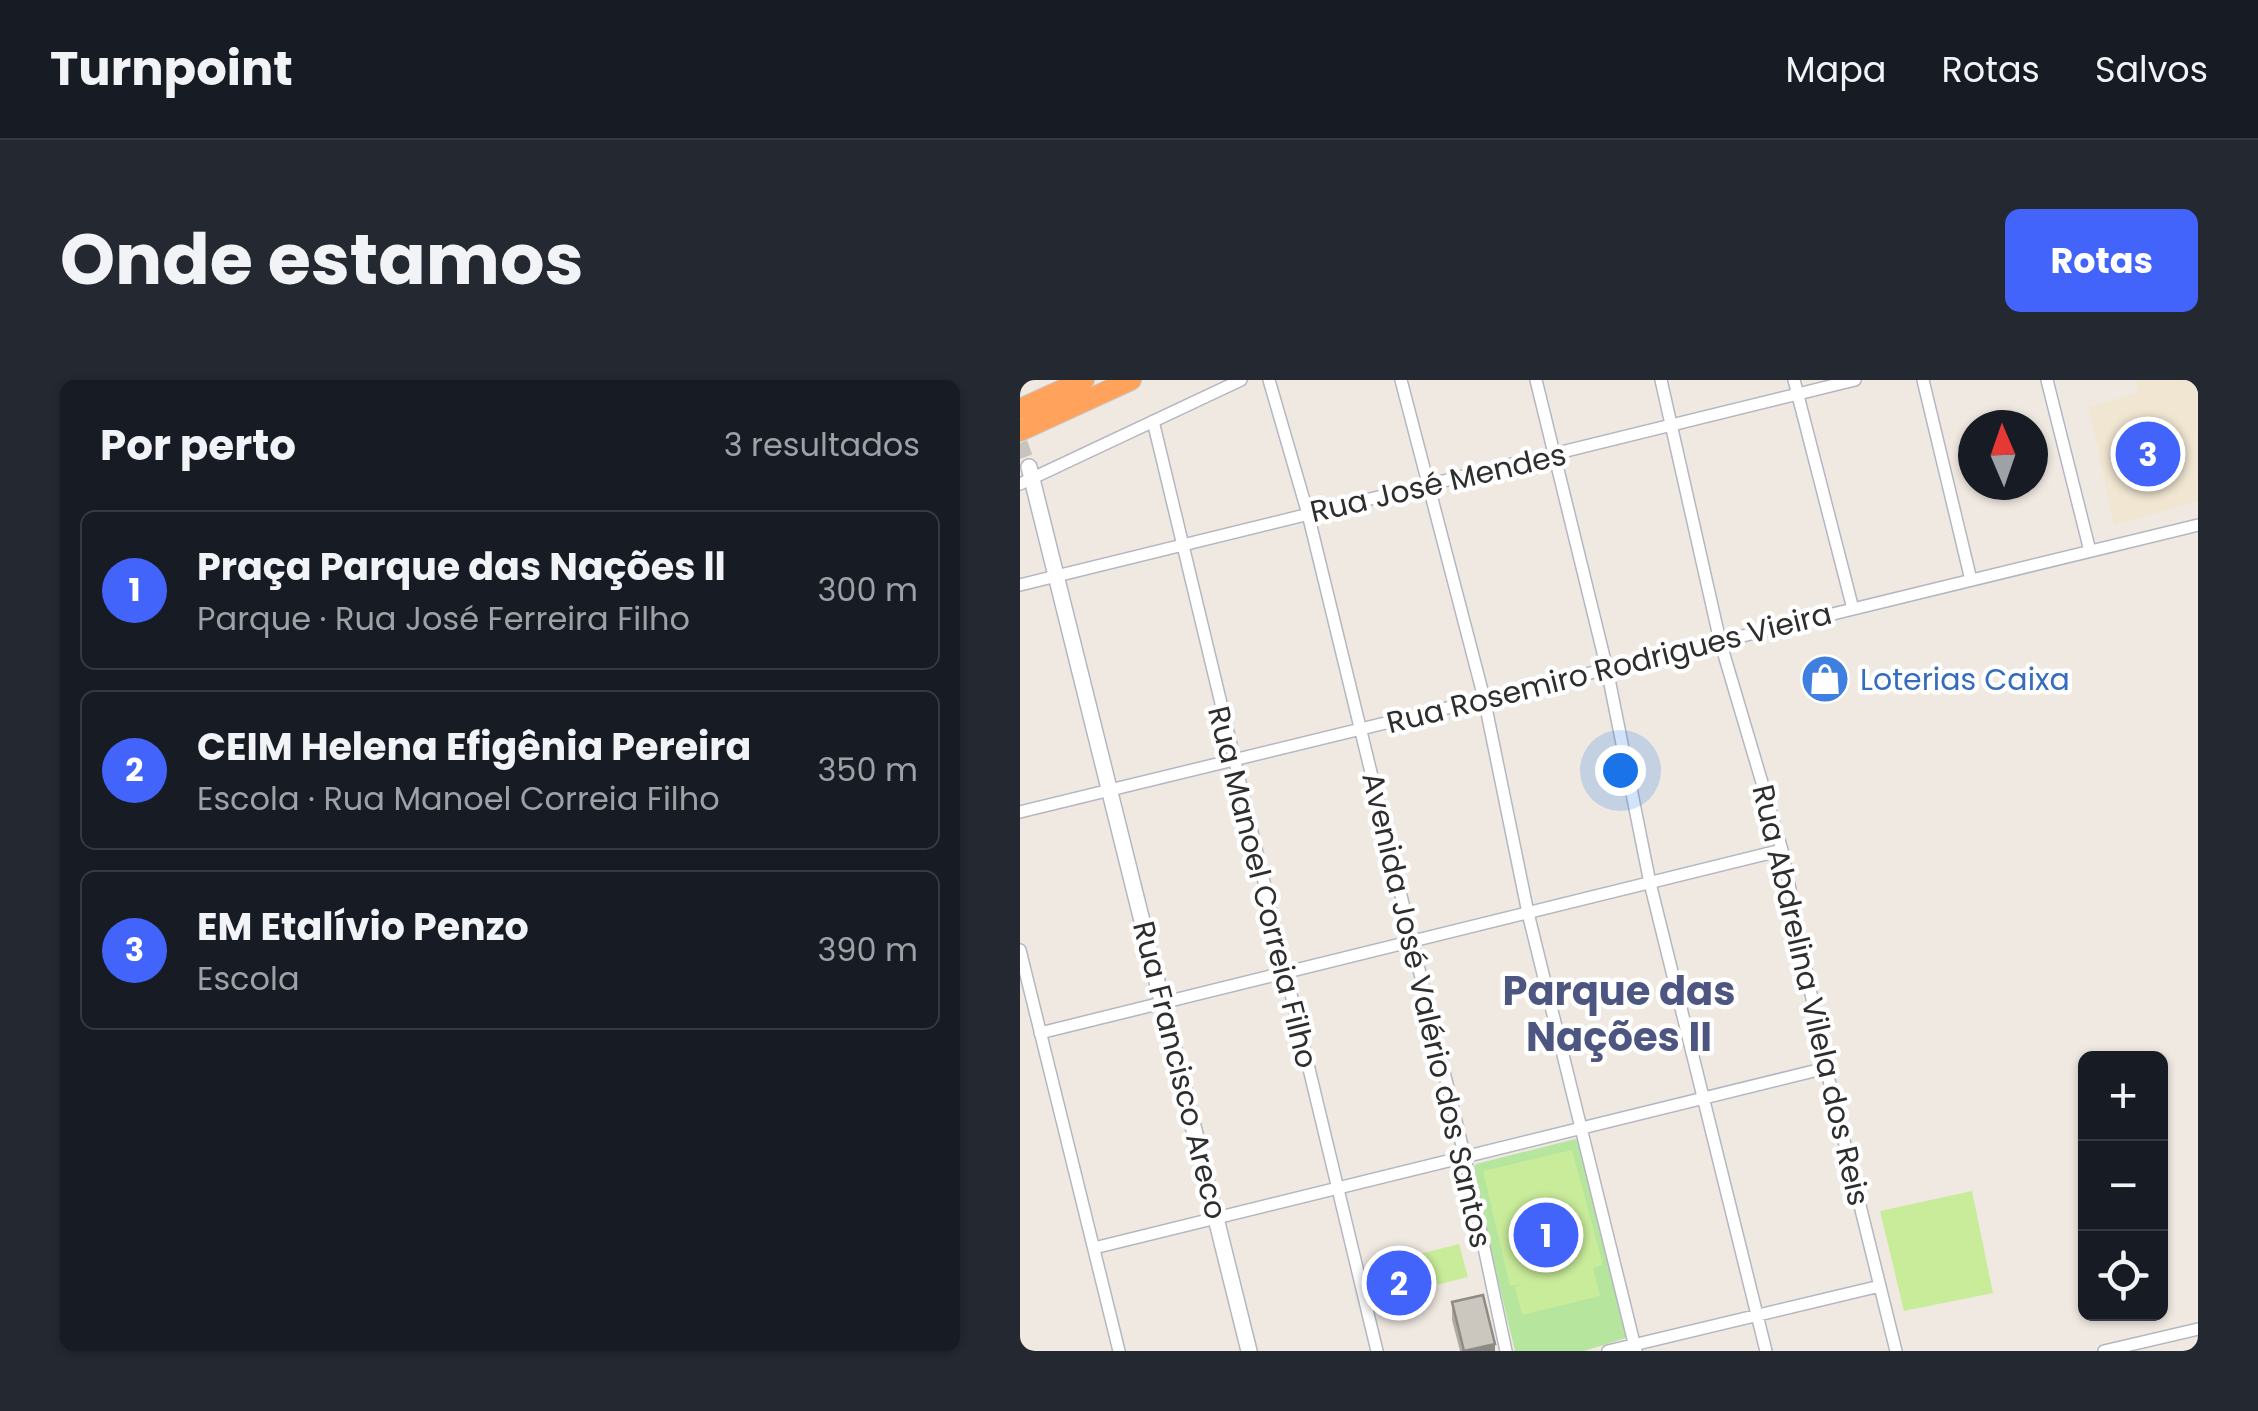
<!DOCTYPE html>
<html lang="pt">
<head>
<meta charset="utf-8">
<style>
	:root { --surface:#171b24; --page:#242831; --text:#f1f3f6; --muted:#9ea1a6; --line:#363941; --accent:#4264fb }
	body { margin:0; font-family:Poppins,sans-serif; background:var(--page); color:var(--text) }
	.controls { position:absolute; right:30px; bottom:30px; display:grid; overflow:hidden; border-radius:15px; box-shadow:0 2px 8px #0004 }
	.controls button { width:90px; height:90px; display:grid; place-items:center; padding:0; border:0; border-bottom:2px solid var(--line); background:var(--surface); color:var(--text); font:50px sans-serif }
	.compass { position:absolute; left:938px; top:30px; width:90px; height:90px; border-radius:50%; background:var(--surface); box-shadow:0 2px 8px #0004; rotate:358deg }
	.you { position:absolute; left:600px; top:390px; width:35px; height:35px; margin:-25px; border:8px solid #fff; border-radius:50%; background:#1a73e8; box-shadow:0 0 0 15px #1a73e833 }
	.badge { display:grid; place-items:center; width:65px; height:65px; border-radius:50%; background:var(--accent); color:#fff; font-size:32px; font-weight:700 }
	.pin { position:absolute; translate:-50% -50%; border:5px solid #fff; box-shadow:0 2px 10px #0006 }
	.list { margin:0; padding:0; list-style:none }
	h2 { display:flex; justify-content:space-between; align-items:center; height:130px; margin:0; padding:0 40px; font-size:42px }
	h2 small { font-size:32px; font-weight:400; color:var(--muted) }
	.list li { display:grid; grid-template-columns:65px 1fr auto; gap:30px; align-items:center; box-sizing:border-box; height:160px; margin:0 20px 20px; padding:0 20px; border:2px solid var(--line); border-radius:15px }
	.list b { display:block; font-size:38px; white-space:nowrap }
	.list p { margin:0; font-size:32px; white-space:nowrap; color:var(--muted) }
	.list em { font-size:32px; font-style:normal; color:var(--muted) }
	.icon { flex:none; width:55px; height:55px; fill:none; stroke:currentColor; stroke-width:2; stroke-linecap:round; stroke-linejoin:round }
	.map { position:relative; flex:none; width:1178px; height:971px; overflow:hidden; border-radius:15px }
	header { display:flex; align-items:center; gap:60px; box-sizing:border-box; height:140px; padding:0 50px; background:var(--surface); border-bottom:2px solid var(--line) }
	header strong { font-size:48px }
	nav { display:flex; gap:55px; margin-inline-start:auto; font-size:35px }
	.intro { display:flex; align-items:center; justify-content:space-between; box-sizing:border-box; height:240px; padding:0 60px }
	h1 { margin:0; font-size:70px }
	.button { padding:25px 45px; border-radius:15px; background:var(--accent); color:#fff; font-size:35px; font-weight:700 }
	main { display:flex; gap:60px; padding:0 60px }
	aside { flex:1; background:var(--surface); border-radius:15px; box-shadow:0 2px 8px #0004 }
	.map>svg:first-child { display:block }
	.education { fill:#f0e6d1 }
	.green { fill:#b6e59e }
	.pitch { fill:#c9ec9a }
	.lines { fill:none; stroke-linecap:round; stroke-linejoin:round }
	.secondary-tunnel { stroke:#c8c4bd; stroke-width:15; stroke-dasharray:15 8; stroke-linecap:butt }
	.street-casing { stroke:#b4b7c1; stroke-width:14 }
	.secondary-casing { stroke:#b4b7c1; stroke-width:18 }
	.highway-casing { stroke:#c9c9c9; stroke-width:22 }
	.street { stroke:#fff; stroke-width:11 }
	.secondary { stroke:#fff; stroke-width:15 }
	.highway { stroke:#ffa35c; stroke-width:20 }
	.wall { fill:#afaba4 }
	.shaded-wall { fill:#8e8b86 }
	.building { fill:#cbc7bf; stroke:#8e8b86; stroke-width:2.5 }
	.labels { text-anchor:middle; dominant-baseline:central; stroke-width:9; stroke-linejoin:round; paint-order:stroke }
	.street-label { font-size:30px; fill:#2e2e2e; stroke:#fff }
	.shop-label { font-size:30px; fill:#366cbe; stroke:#fff; text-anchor:start }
	.district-label { font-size:40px; font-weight:bold; fill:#4d5680; stroke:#fff }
</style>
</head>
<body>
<header>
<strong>Turnpoint</strong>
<nav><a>Mapa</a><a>Rotas</a><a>Salvos</a></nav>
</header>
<div class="intro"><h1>Onde estamos</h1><a class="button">Rotas</a></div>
<main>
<aside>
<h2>Por perto<small>3 resultados</small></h2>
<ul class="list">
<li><span class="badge">1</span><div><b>Praça Parque das Nações ll</b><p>Parque · Rua José Ferreira Filho</p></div><em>300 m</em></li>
<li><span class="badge">2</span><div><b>CEIM Helena Efigênia Pereira</b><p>Escola · Rua Manoel Correia Filho</p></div><em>350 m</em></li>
<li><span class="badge">3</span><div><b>EM Etalívio Penzo</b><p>Escola</p></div><em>390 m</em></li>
</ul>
</aside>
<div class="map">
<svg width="1178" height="971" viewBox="0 0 1178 971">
	<rect width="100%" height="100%" fill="#efe9e1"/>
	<path class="education" d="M1115 0H1178V121L1094 145 1069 27 1118 13Z"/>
	<path class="green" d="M555 759 559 761 606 958 564 971H495L452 791 456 784Z"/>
	<path class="pitch" d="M552 770 583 885 573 888 580 916 502 935 495 907 501 904 490 906 463 791Z
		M952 811 973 913 884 931 860 831Z
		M439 864 448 897 397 910 388 877Z"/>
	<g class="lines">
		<path class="secondary-tunnel" d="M0 63 9 87"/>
		<g class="street-casing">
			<path id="street" d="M249 0 288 134 445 778 486 971
				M381 0 464 318 508 533 616 971
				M516 0 587 289 630 503 746 971
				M641 0 700 261 762 470 806 688 876 971
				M774 0 833 229
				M903 0 951 200
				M1027 0 1070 171
				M133 41 357 971
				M0 104 221 0
				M0 205 835 0
				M0 432 1178 145
				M0 570 99 971
				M20 653 762 470
				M74 868 806 688
				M588 971 860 906
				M1084 971 1178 949"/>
		</g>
		<g class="secondary-casing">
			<path id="secondary" d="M9 87 229 971"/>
		</g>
		<g class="highway-casing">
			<path id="highway" d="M0 29 64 0
				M0 51 111 0"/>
		</g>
		<use href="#street" class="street"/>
		<use href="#secondary" class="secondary"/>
		<use href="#highway" class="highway"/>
	</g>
	<path class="wall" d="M432 922 475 971H440L432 940Z"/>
	<path class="shaded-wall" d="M475 964V971H446Z"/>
	<path class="building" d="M463 915 475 964 444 971 432 922Z"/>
	<defs>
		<g id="shop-disc" transform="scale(2.5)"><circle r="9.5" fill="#3f7fe0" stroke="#fff"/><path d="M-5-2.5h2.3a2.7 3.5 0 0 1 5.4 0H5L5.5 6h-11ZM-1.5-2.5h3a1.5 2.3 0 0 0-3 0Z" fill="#fff"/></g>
	</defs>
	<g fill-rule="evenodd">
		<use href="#shop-disc" x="805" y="299"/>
	</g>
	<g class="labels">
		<g class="street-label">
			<text transform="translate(418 103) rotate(-13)">Rua José Mendes</text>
			<text transform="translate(589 288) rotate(-14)">Rua Rosemiro Rodrigues Vieira</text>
			<text transform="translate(243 507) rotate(76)">Rua Manoel Correia Filho</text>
			<text transform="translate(791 615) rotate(77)">Rua Abdrelina Vilela dos Reis</text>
			<text transform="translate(407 630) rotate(77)">Avenida José Valério dos Santos</text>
			<text transform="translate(160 690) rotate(76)">Rua Francisco Areco</text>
		</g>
		<g class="shop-label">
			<text x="840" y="299">Loterias Caixa</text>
		</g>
		<g class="district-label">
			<text x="599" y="611">Parque das<tspan x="599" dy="46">Nações II</tspan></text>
		</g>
	</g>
</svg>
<div class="controls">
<button>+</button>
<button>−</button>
<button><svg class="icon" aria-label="locate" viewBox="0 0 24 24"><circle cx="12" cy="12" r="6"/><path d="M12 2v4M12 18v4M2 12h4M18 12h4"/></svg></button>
</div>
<svg class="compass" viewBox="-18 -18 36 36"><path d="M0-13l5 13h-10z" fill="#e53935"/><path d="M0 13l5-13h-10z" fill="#9ea1a6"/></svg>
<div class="you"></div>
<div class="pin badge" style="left:526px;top:855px">1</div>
<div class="pin badge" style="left:379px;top:903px">2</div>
<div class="pin badge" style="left:1128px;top:74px">3</div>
</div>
</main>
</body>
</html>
